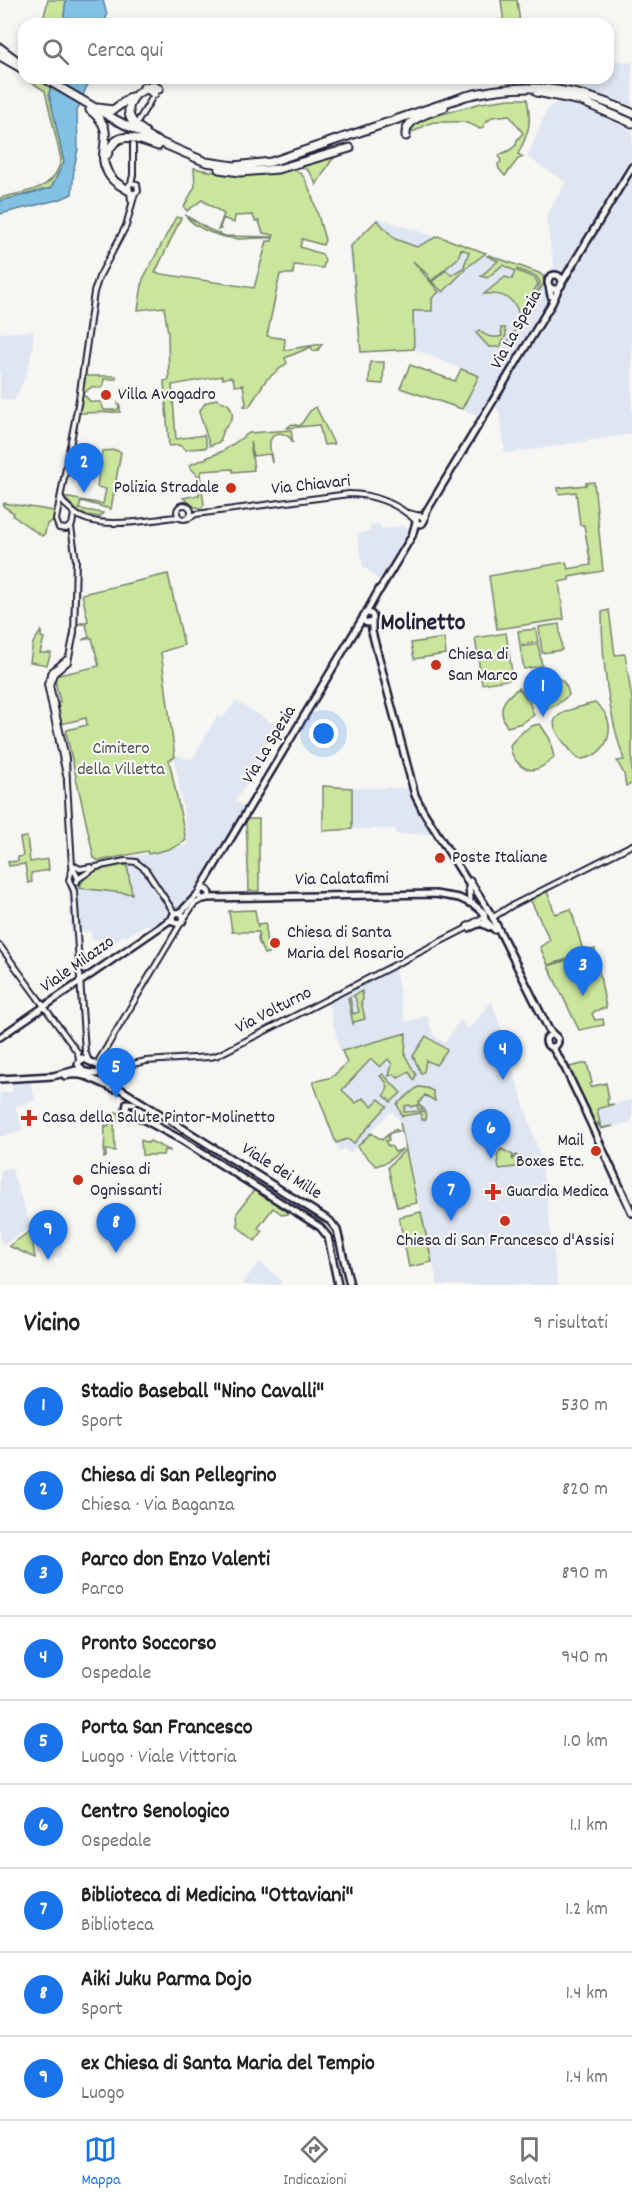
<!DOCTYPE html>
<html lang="it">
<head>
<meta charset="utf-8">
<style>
	:root { --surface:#fff; --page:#f6f6f6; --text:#222; --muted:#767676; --line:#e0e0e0; --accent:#1a73e8 }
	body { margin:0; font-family:Dekko,sans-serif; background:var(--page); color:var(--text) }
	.you { position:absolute; left:324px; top:734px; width:21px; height:21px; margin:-15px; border:4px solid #fff; border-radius:50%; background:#1a73e8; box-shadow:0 0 0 9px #1a73e833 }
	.badge { display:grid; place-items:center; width:39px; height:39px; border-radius:50%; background:var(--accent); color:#fff; font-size:20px; font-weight:700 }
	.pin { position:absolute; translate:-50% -50px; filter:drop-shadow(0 2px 3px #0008) }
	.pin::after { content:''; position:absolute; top:32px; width:21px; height:18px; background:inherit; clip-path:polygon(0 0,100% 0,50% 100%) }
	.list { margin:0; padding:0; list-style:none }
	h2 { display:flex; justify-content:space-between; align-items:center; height:78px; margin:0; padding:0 24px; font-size:26px }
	h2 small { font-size:20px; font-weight:400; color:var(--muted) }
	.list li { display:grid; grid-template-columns:39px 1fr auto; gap:18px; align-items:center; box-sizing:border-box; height:84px; padding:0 24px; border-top:2px solid var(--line) }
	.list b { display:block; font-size:22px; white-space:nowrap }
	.list p { margin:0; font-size:20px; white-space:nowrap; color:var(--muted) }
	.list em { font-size:20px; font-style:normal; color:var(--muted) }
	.icon { flex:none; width:33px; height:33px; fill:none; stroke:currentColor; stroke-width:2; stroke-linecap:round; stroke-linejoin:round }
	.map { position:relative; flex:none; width:632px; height:1285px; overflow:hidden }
	.search { position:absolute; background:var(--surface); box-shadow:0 3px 9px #0003; left:18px; right:18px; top:18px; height:66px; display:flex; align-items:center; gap:15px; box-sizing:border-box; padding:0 21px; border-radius:18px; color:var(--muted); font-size:22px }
	.sheet { height:834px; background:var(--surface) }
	nav { display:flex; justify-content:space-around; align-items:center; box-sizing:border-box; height:84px; border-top:2px solid var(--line); background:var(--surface); font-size:16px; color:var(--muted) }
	nav a { display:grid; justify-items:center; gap:3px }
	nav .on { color:var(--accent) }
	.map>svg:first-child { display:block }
	.built { fill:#dfe6f1 }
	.green { fill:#cae59c; stroke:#76846c; stroke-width:1.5 }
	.water { fill:#83c1e3; stroke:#5c81a0; stroke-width:1.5 }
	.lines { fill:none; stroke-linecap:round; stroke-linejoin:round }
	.minor-casing { stroke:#22223b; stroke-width:8 }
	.major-casing { stroke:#22223b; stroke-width:10 }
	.highway-casing { stroke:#22223b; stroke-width:11 }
	.minor { stroke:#f6f6f2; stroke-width:4 }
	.major { stroke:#f6f6f2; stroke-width:5 }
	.highway { stroke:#f6f6f2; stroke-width:7 }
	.poi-dot { fill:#c8321e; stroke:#f6f6f2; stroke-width:2 }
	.labels { text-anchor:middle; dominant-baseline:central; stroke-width:4.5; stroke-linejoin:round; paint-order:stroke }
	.street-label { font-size:18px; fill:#22223b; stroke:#f6f6f2 }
	.poi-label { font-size:18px; fill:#22223b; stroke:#f6f6f2; text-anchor:start }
	.park-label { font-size:18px; fill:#4c5353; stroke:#f6f6f2 }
	.district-label { font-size:24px; font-weight:bold; fill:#22223b; stroke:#f6f6f2 }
</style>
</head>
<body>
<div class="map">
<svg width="632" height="1285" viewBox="0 0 632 1285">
	<rect width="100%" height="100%" fill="#f6f6f2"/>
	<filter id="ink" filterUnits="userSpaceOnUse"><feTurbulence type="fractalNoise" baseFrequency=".0167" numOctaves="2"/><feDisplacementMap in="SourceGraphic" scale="12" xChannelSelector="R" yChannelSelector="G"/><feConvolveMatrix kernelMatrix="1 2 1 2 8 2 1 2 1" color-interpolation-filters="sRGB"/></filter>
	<g filter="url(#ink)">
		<path class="built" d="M608 59 632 63V110L585 91 554 81 555 78H608Z
			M562 100 590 110 632 131V434L505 454 499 410 492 404 483 418 462 409 478 376 414 349 360 353 362 343 348 247 378 218 448 241 543 276 554 267 546 217 566 182 527 157 548 108Z
			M34 331 32 351 26 375 14 401 0 399V333Z
			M379 524 382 529 404 526 410 529 380 581 363 566 357 534 370 531V525Z
			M236 701 276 725 260 752 265 756 235 801 249 811 204 888 190 907 154 929 146 924 126 937 124 935 111 945 105 939 92 940 90 931 71 932 67 870 189 845 174 754 192 760 217 716 222 719Z
			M352 788H410L435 834H396L395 829H352Z
			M395 969 405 1022 428 1016 433 1035 444 1043 461 1020 465 1028 472 1026 492 1001 541 1160 558 1285H438L400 1121 393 1113H389L350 1153 344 1149 339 1151 313 1082 332 1077 347 1062 340 1050 328 1002Z
			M22 1081 24 1084 30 1082 36 1100 15 1107 23 1130 0 1137V1093L13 1092 11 1085Z
			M606 1100 608 1105 632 1100V1122L601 1129 599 1126 597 1127 587 1105Z
			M11 1167 31 1227 3 1245 0 1238V1171Z
			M34 1229H64L61 1257 46 1258V1254H37Z
			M259 1262 282 1281 279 1285H241Z"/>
		<path class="green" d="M48 0H66L64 15 67 24H49L44 16Z
			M501 0H517L520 24H504Z
			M25 78H53L49 93 64 162 51 188 0 201V198C27 190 55 192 61 159L45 91Z
			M510 99H527C532 124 529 132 518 154L523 157 518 159 505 176 499 169 498 164 501 162 499 155 510 150 516 145 517 140 523 133 509 115 492 117 488 121 487 120 483 127 480 129C465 120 458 122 442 122 436 122 433 121 428 124 421 127 418 131 411 132L410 128 413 124 421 120 481 103Z
			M341 151 331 161 316 185C313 175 308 168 298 166Z
			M194 168C218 174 243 176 268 174 280 173 292 164 302 175 310 182 321 226 325 240L323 245 302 239 300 247 322 254 325 260 323 268 294 265 293 274H280L267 336 285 339 284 350 322 344 318 350 313 351 311 347 285 358 287 363 266 380 249 407 244 406 246 404 243 385 235 386 233 379 230 377 223 379 222 376 172 385 176 439 204 435 207 447C199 450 193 447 186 450L179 445 169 446 164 381 169 380 168 333 164 307 138 310 143 279 176 217 181 218 155 273 254 288 267 241H272L273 238C262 237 251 239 240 239 222 238 196 230 185 215L208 229 225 236 273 237 274 235 263 233 259 221H255L253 215 235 216 234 223 223 218 220 228 221 229 218 230 224 214 202 200 187 211 184 207 195 186Z
			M377 220 395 239 417 247 438 236 486 253 466 268 464 266 469 252 461 249 458 258 431 281 428 275 413 261 439 292 432 298V311H413L414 349 361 352 351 246Z
			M489 255 539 273 543 276 544 283 506 345 539 287 540 282 536 276 517 269V271L535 278 538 284 519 315C515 297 501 293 484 294L505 277 512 279 515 271 503 265 487 278 481 276 498 261 487 256Z
			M463 268 465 270 443 292 432 282 446 270 451 275Z
			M501 328H505L506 335 500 347H489L476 333 479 330C486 337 493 339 502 336Z
			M370 362H384L383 384 369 383Z
			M410 365 455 381 461 369 479 376 462 409 400 388Z
			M85 376H116V379H104V384L101 388 92 387 82 394Z
			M82 396H85L91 402H101L104 410H116L119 408 118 404 120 406V412L79 413Z
			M216 399 228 404C242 423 218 425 221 441L210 446 199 412 205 403Z
			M316 407 334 444 324 445 319 425 287 428 292 424 300 426 310 411Z
			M291 430 293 443C289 433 274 428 270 442 269 448 272 457 272 463L270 454 253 456 250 441 254 470 233 472 232 469 202 471 200 474 204 505 201 508 195 507 183 498 199 495V477L189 466 192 464 223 451 249 433Z
			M115 450 121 452 111 509 81 501 79 509 103 513 100 517 81 514 63 497 103 504 106 489 97 487 102 451Z
			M594 482 603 571 569 577V580L559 582 564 619 497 629 489 576 566 562 568 569 591 565 584 525H580L576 492 559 494 558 488 586 485V483Z
			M4 503 54 511 55 513 54 520 47 524 45 533 42 536 13 516 14 513 3 506Z
			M168 574 184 645 161 652 175 757 169 760 186 840C176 849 162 851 148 854L147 851 99 861 94 858 66 732 67 730 87 725 86 718 61 724 57 708H59L58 703 60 702 54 676 99 666 92 638 82 640 89 637 86 624H78L88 621 82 594Z
			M609 610 615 655 625 654 632 700V784L626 786 624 774 617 761 624 760C608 712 602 663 602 612Z
			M559 624 562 650 542 653 539 627Z
			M536 629 538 642 520 645 518 631Z
			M41 631V637L44 638 40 653H51L47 665 30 662 33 643Z
			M506 633 513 679 482 684 475 638Z
			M444 638 446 654 414 659 411 643Z
			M538 644 542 666 524 669 520 647Z
			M552 676C563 679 567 684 569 695 561 701 554 709 544 709L534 686 539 679Z
			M519 688 529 702 534 715 522 723 507 727C497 709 502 699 519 688Z
			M595 703C621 721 609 759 578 759 543 720 545 715 595 703Z
			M540 724 550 739 554 758C549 762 542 767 537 769 522 773 511 758 510 745 518 736 527 725 540 724Z
			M323 786 352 788V829L323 831Z
			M246 819H259V891H249Z
			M27 837 30 862 48 859 49 870 31 873 32 882 28 883 25 864 9 866 8 862 18 861V857L23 856 20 838Z
			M127 865 132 894 79 888C85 870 110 866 127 865Z
			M547 891 555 914 571 909 584 954 548 965 540 947 550 940 530 899Z
			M255 910 258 928V924L266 923V939L271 952 264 954 258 940 259 932H232L229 911Z
			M595 949 606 1008 595 1011 592 1014 595 1020 603 1019 604 1025 579 1030 548 966 586 955 585 951Z
			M362 991 363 1000 361 1001 365 1019 354 1022 353 1024 348 998 350 997 353 1014 359 1012 355 997 353 996Z
			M406 1033 405 1055 416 1075 414 1080 409 1072 398 1078 394 1074 389 1076 392 1064 388 1059 380 1067 371 1059 342 1090 356 1103 363 1098 372 1106 379 1099 387 1106 354 1143 347 1139 336 1143 313 1082 332 1077 347 1063 342 1051Z
			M426 1036 447 1050 436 1065 426 1060 424 1072 421 1073 413 1056Z
			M587 1063 592 1083 590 1084V1087L606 1083 609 1099 607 1100 608 1105 614 1104 597 1109 601 1128 613 1126 601 1129 598 1123 597 1127 569 1067Z
			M383 1074 401 1093 391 1102 384 1095 388 1088 386 1082 380 1076Z
			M418 1087 427 1088 433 1091 435 1101 425 1095 418 1104 424 1109H418L417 1105 411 1107 410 1105 405 1106 404 1112 425 1111 426 1120H422L421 1113 402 1116 397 1104Z
			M116 1112 119 1113V1121H114L115 1151 106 1150V1157L104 1158 105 1125 108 1126Z
			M400 1122 417 1203 397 1207 388 1167 406 1149Z
			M394 1129 399 1131 390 1133 388 1136 389 1140 386 1141 387 1145 392 1147 395 1152 403 1149 387 1162 376 1166 357 1147 371 1133 382 1140Z
			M141 1140 148 1143 150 1141 171 1151 164 1150 163 1155H142Z
			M501 1149 513 1155 512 1160 516 1155 522 1160 523 1166 499 1169 497 1155Z
			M254 1190 288 1211V1214L283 1215 273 1208 258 1228 262 1232 255 1241 238 1227 237 1213Z
			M421 1212 432 1262 409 1267 399 1217Z
			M30 1231 31 1233 35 1258 9 1246Z"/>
		<path class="water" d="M66 0H103L107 15 104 24H67L64 15Z
			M53 78H92L86 88 77 111 78 149 74 168 72 194 61 199 0 214V201L51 188 64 162 49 93Z"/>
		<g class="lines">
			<g class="minor-casing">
				<path id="minor" d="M137 123 155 93
					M131 183 133 175V144
					M130 193H135L138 191 137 184 131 183 129 185 131 200
					M61 498C63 506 70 506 74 514L72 525 66 529 59 528 56 520 79 399 94 292 99 277 126 226 135 193
					M177 512a7 7 0 1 1 14 0a7 7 0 1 1-14 0Z
					M73 512C92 529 138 522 161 519 169 518 173 516 180 518
					M409 513 420 516
					M189 518 196 514 349 494C373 494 399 504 416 521
					M66 775 47 684 52 671 68 658
					M67 782 66 758 50 685 54 674 68 662 74 633 76 560 71 527
					M67 782 72 866 78 878 77 882
					M73 865 80 869 91 867
					M72 870 69 880 74 891 85 1051 88 1059
					M78 879 96 867 125 861 136 862 146 870 175 914
					M492 918 511 906 632 845
					M184 919 194 904 203 899
					M467 926 484 917
					M0 946 78 1053 79 1060
					M100 1066 99 1060 181 923
					M107 1070 146 1061 210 1057 218 1055 469 927"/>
			</g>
			<g class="major-casing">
				<path id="major" d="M548 282a7 7 0 1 1 14 0a7 7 0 1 1-14 0Z
					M561 284 632 167
					M549 286 551 296
					M416 520a4 4 0 1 1 8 0a4 4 0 1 1-8 0Z
					M424 521 426 512 552 303 559 288
					M379 591 412 536 416 522
					M363 618a5 5 0 1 1 10 0a5 5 0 1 1-10 0Z
					M365 615 380 588
					M372 621V632L415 795 423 811 469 884 470 900
					M470 881 492 916 549 1030 554 1035
					M199 894a5 5 0 1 1 10 0a5 5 0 1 1-10 0Z
					M200 890 364 616
					M206 898 435 894 459 898 474 905
					M473 904 484 913 485 920 495 930
					M172.5 918a5.5 5.5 0 1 1 11 0a5.5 5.5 0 1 1-11 0Z
					M180 913 198 894
					M469 928 481 923 489 927
					M546 1041a6 6 0 1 1 12 0a6 6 0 1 1-12 0Z
					M0 1037 173 918
					M552 1047 564 1066 586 1112
					M82 1070 78 1064 82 1058 99 1066 102 1076 106 1080 330 1221 337 1230 350 1285
					M65 1076C85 1071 97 1082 114 1089
					M0 1079 53 1076 76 1070 96 1074 101 1071
					M105 1079V1072L108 1069
					M134 1104 127 1103 126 1110 180 1139 320 1227 328 1237 338 1285
					M585 1111 632 1213"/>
			</g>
			<g class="highway-casing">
				<path id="highway" d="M0 48 24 66
					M0 56 21 68
					M44 78 114 119 157 141 206 162 234 166 271 162 466 96C529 81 574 87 632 113
					M144 87 153 86 159 89
					M537 92 581 101 632 123
					M98 108 113 110 131 97
					M90 110C120 133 95 148 107 171 111 181 120 185 128 190
					M145 132C141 129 136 126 133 122 123 109 133 91 148 89L154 94
					M406 136C404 118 430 113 444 107
					M107 155C117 127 137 139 158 146
					M219 169 240 172 278 169 350 148"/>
			</g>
			<use href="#minor" class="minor"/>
			<use href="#major" class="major"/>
			<use href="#highway" class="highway"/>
		</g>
	</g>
	<g class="poi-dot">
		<circle cx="106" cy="395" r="6"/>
		<circle cx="231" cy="488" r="6"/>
		<circle cx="436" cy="665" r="6"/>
		<circle cx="440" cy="858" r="6"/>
		<circle cx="275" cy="943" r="6"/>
		<path d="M26 1109h6v6h6v6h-6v6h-6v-6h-6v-6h6z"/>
		<circle cx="596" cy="1151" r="6"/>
		<circle cx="78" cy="1180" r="6"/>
		<path d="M490 1183h6v6h6v6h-6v6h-6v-6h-6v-6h6z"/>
		<circle cx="505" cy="1221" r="6"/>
	</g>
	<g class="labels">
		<g class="street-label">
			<text transform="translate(517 330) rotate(-61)">Via La Spezia</text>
			<text transform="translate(311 486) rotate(-6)">Via Chiavari</text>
			<text transform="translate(270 745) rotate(-59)">Via La Spezia</text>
			<text transform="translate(342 880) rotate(-1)">Via Calatafimi</text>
			<text transform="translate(78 965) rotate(-35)">Viale Milazzo</text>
			<text transform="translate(274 1011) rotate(-27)">Via Volturno</text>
			<text transform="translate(281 1172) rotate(32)">Viale dei Mille</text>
		</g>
		<g class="poi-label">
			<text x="118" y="395">Villa Avogadro</text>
			<text x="219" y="488" text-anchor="end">Polizia Stradale</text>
			<text x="448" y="655">Chiesa di<tspan x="448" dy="21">San Marco</tspan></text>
			<text x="452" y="858">Poste Italiane</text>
			<text x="287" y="933">Chiesa di Santa<tspan x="287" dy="21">Maria del Rosario</tspan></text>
			<text x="42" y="1118">Casa della Salute Pintor-Molinetto</text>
			<text x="584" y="1141" text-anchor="end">Mail<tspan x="584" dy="21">Boxes Etc.</tspan></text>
			<text x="90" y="1170">Chiesa di<tspan x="90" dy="21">Ognissanti</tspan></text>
			<text x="506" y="1192">Guardia Medica</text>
			<text x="505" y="1241" text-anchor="middle">Chiesa di San Francesco d'Assisi</text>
		</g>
		<g class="park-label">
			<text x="121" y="749">Cimitero<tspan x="121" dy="21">della Villetta</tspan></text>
		</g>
		<g class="district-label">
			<text x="423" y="624">Molinetto</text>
		</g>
	</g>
</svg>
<div class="you"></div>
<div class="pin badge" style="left:543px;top:717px">1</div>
<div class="pin badge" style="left:84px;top:493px">2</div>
<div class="pin badge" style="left:583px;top:996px">3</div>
<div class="pin badge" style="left:503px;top:1080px">4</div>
<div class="pin badge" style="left:116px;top:1098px">5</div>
<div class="pin badge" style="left:491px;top:1159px">6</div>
<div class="pin badge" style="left:451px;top:1221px">7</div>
<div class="pin badge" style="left:116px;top:1253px">8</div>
<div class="pin badge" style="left:48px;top:1260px">9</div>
<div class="search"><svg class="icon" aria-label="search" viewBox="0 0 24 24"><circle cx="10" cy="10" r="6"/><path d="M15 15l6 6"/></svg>Cerca qui</div>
</div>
<section class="sheet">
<h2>Vicino<small>9 risultati</small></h2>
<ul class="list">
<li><span class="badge">1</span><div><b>Stadio Baseball &quot;Nino Cavalli&quot;</b><p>Sport</p></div><em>530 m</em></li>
<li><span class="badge">2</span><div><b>Chiesa di San Pellegrino</b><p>Chiesa · Via Baganza</p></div><em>820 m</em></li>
<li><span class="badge">3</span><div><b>Parco don Enzo Valenti</b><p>Parco</p></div><em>890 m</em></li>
<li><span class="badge">4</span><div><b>Pronto Soccorso</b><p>Ospedale</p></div><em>940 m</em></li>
<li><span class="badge">5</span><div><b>Porta San Francesco</b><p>Luogo · Viale Vittoria</p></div><em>1.0 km</em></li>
<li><span class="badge">6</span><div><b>Centro Senologico</b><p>Ospedale</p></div><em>1.1 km</em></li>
<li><span class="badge">7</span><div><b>Biblioteca di Medicina &quot;Ottaviani&quot;</b><p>Biblioteca</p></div><em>1.2 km</em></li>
<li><span class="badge">8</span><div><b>Aiki Juku Parma Dojo</b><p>Sport</p></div><em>1.4 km</em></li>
<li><span class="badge">9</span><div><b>ex Chiesa di Santa Maria del Tempio</b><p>Luogo</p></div><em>1.4 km</em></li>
</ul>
</section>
<nav>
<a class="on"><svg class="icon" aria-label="map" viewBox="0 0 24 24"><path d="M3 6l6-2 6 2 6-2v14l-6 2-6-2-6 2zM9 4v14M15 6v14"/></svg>Mappa</a>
<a><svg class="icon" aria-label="directions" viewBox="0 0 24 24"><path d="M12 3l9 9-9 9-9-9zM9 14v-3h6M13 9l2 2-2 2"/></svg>Indicazioni</a>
<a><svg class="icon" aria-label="saved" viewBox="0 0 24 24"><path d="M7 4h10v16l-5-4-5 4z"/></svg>Salvati</a>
</nav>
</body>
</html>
